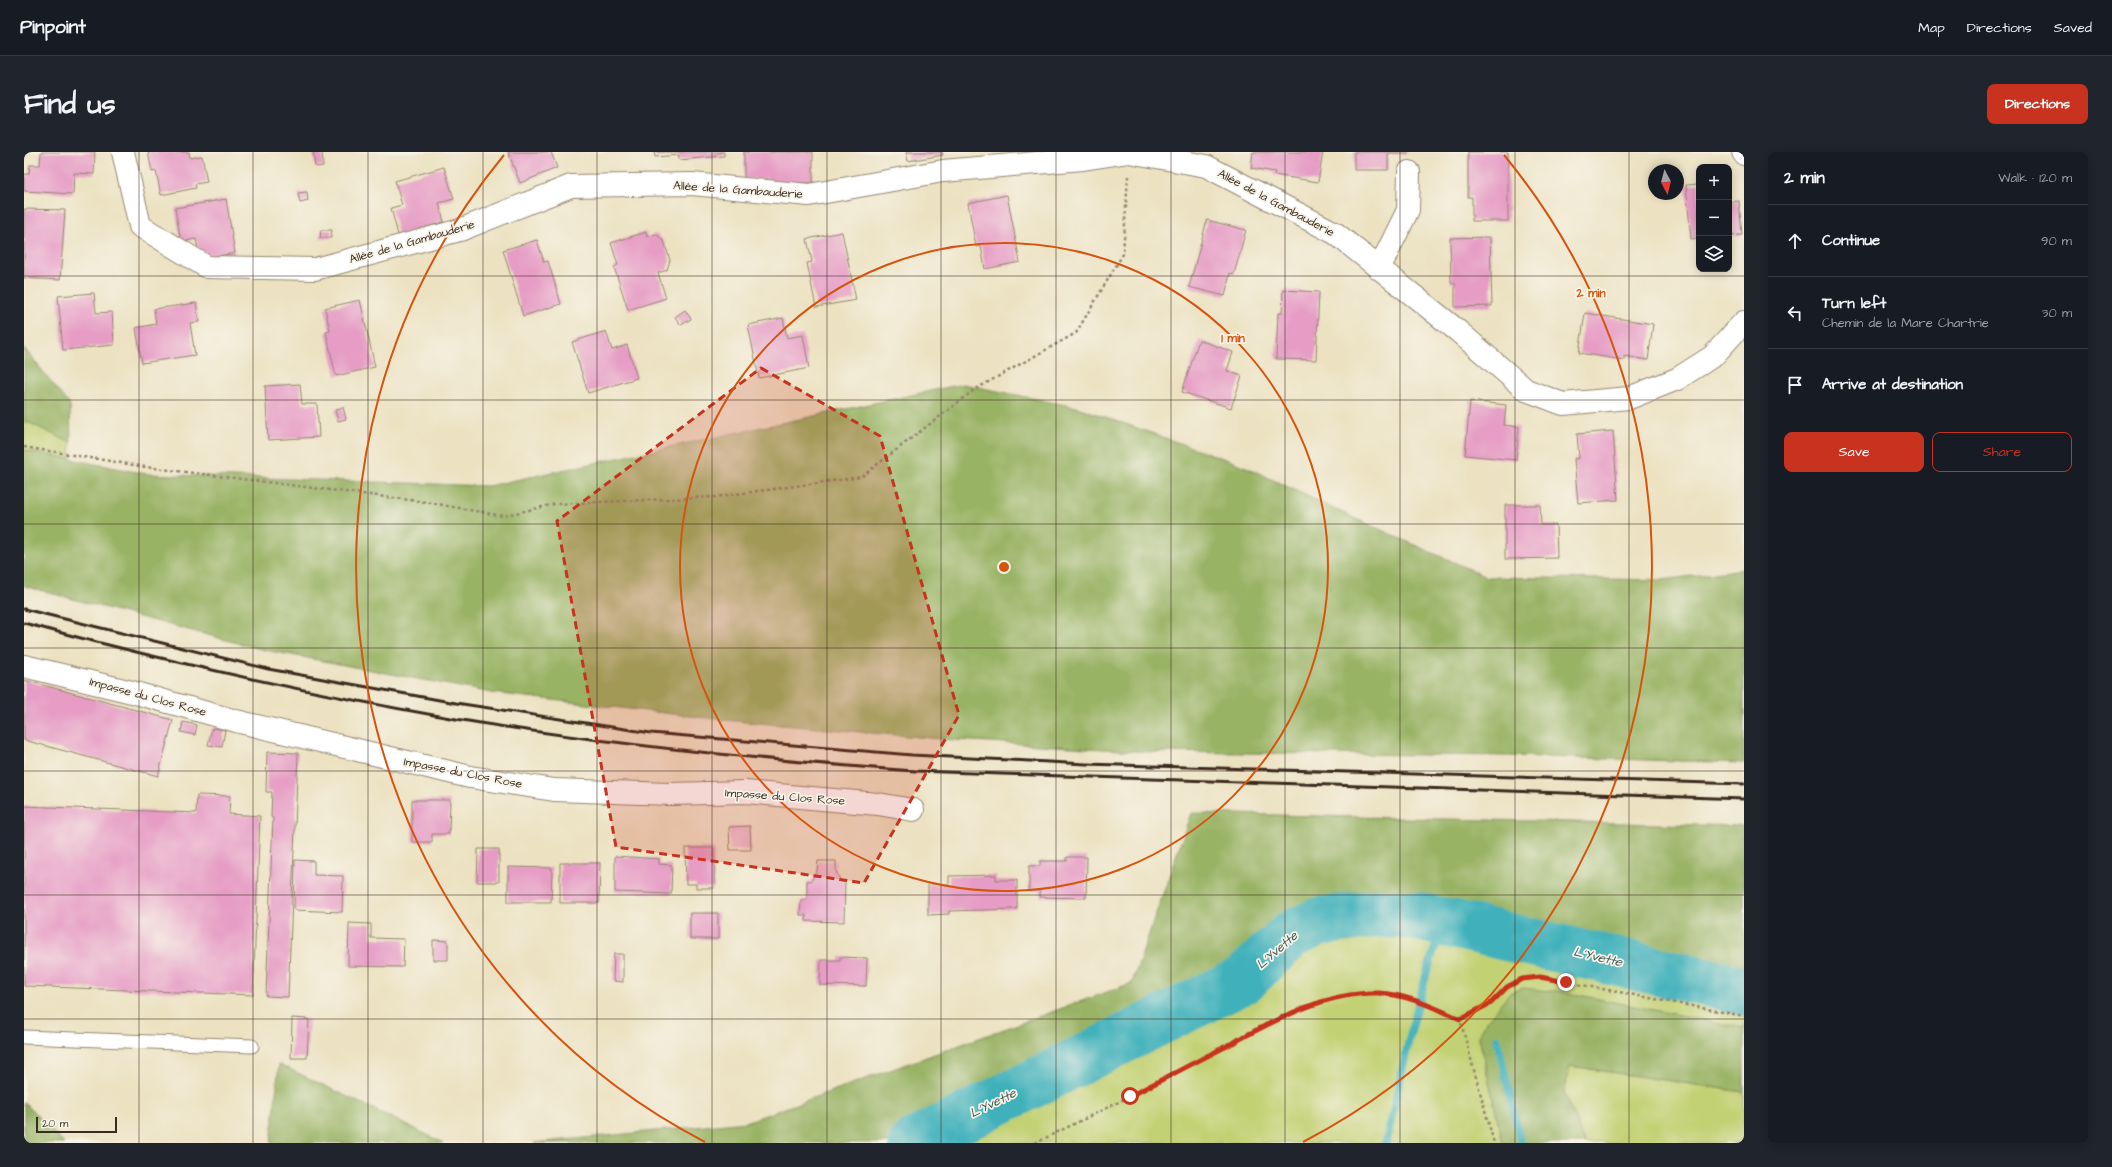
<!DOCTYPE html>
<html lang="en">
<head>
<meta charset="utf-8">
<style>
	:root { --surface:#171b24; --page:#20242c; --text:#f1f3f6; --muted:#9ea1a6; --line:#363941; --accent:#c8321e }
	body { margin:0; font-family:"Architects Daughter",sans-serif; background:var(--page); color:var(--text) }
	.controls { position:absolute; right:12px; top:12px; display:grid; overflow:hidden; border-radius:8px; box-shadow:0 2px 10px #0003 }
	.controls button { width:36px; height:36px; display:grid; place-items:center; padding:0; border:0; border-bottom:1px solid var(--line); background:var(--surface); color:var(--text); font:20px sans-serif }
	.compass { position:absolute; left:1624px; top:12px; width:36px; height:36px; border-radius:50%; background:var(--surface); box-shadow:0 2px 10px #0003; rotate:173deg }
	.scale { position:absolute; left:12px; bottom:10px; width:81px; box-sizing:border-box; padding-left:4px; border:2px solid #3b2a1e; border-top:0; font-size:11px; line-height:14px; white-space:nowrap; color:#3b2a1e; -webkit-text-stroke:3px #f7f3e8; paint-order:stroke }
	.stop { position:absolute; width:12px; height:12px; margin:-9px; border:3px solid #c8321e; border-radius:50%; background:#fff }
	.stop.end { background:#c8321e; border-color:#fff; box-shadow:0 1px 4px #0008 }
	.list { margin:0; padding:0; list-style:none }
	h2 { display:flex; justify-content:space-between; align-items:center; height:52px; margin:0; padding:0 16px; font-size:17px }
	h2 small { font-size:13px; font-weight:400; color:var(--muted) }
	.list li { display:grid; grid-template-columns:26px 1fr auto; gap:12px; align-items:center; box-sizing:border-box; height:72px; padding:0 16px; border-top:1px solid var(--line) }
	.list b { display:block; font-size:15px; white-space:nowrap }
	.list p { margin:0; font-size:13px; white-space:nowrap; color:var(--muted) }
	.list em { font-size:13px; font-style:normal; color:var(--muted) }
	.actions { display:flex; gap:8px; padding:12px 16px }
	.actions a { flex:1; padding:9px 0; border:1px solid var(--accent); border-radius:8px; text-align:center; font-size:14px; color:var(--accent) }
	.actions .main { background:var(--accent); color:#fff }
	.icon { flex:none; width:22px; height:22px; fill:none; stroke:currentColor; stroke-width:2; stroke-linecap:round; stroke-linejoin:round }
	.map { position:relative; flex:none; width:1720px; height:991px; overflow:hidden; border-radius:8px }
	header { display:flex; align-items:center; gap:24px; box-sizing:border-box; height:56px; padding:0 20px; background:var(--surface); border-bottom:1px solid var(--line) }
	header strong { font-size:19px }
	nav { display:flex; gap:22px; margin-inline-start:auto; font-size:14px }
	.intro { display:flex; align-items:center; justify-content:space-between; box-sizing:border-box; height:96px; padding:0 24px }
	h1 { margin:0; font-size:28px }
	.button { padding:10px 18px; border-radius:8px; background:var(--accent); color:#fff; font-size:14px; font-weight:700 }
	main { display:flex; gap:24px; padding:0 24px }
	aside { flex:1; background:var(--surface); border-radius:8px; box-shadow:0 2px 10px #0003 }
	.map>svg:first-child { display:block }
	.green { fill:#c2d173; stroke:#7e7e48 }
	.forest { fill:#99b365; stroke:#6a6e42 }
	.lines { fill:none; stroke-linecap:round; stroke-linejoin:round }
	.stream { stroke:#41b1bb; stroke-width:8 }
	.river { stroke:#41b1bb; stroke-width:49 }
	.building { fill:#e69cc5 }
	.lane-casing { stroke:#948670; stroke-width:15 }
	.street-casing { stroke:#948670; stroke-width:24 }
	.path { stroke:#948670; stroke-width:2.5; stroke-dasharray:3 3; stroke-linecap:butt }
	.lane { stroke:#fff; stroke-width:13 }
	.street { stroke:#fff; stroke-width:22 }
	.rail { stroke:#3b2a1e; stroke-width:3 }
	.route { stroke:#c8321e; stroke-width:5 }
	.marked { fill:#c8321e; fill-opacity:0.2; stroke:#c8321e; stroke-width:3; stroke-dasharray:8 5; stroke-linejoin:round }
	.grid { fill:none; stroke:#3b2a1e; stroke-width:1; stroke-opacity:0.55 }
	.ring { fill:none; stroke:#d7540e; stroke-width:2 }
	.labels { text-anchor:middle; dominant-baseline:central; stroke-width:3.5; stroke-linejoin:round; paint-order:stroke }
	.street-label { font-size:12px; fill:#3b2a1e; stroke:#f7f3e8 }
	.water-label { font-size:13px; font-style:italic; fill:#3d5955; stroke:#f7f3e8 }
	.centre { fill:#d7540e; stroke:#f7f3e8; stroke-width:2 }
	.ring-label { font-size:12px; text-anchor:middle; font-weight:bold; fill:#d7540e; stroke:#f7f3e8; stroke-width:3.5; stroke-linejoin:round; paint-order:stroke }
</style>
</head>
<body>
<header>
<strong>Pinpoint</strong>
<nav><a>Map</a><a>Directions</a><a>Saved</a></nav>
</header>
<div class="intro"><h1>Find us</h1><a class="button">Directions</a></div>
<main>
<div class="map">
<svg width="1720" height="991" viewBox="0 0 1720 991">
	<rect width="100%" height="100%" fill="#f7f3e8"/>
	<filter id="ink" filterUnits="userSpaceOnUse"><feTurbulence type="fractalNoise" baseFrequency=".025" numOctaves="2"/><feDisplacementMap in="SourceGraphic" scale="8" xChannelSelector="R" yChannelSelector="G"/><feConvolveMatrix kernelMatrix="1 2 1 2 8 2 1 2 1" color-interpolation-filters="sRGB"/></filter>
	<filter id="wash" filterUnits="userSpaceOnUse"><feTurbulence type="fractalNoise" baseFrequency=".012" numOctaves="4" result="noise"/><feDisplacementMap in="SourceGraphic" scale="16" xChannelSelector="R" yChannelSelector="G"/><feGaussianBlur stdDeviation="0.9" result="paint"/><feColorMatrix in="noise" values="0 0 0 0 0 0 0 0 0 0 0 0 0 0 0 0 0 1.4 0 .05"/><feComposite in="paint" operator="in"/></filter>
	<g filter="url(#wash)">
		<rect width="100%" height="100%" fill="#ece2c2"/>
		<path class="green" d="M0 268 47 291 46 307 0 298Z
			M1354 761 1388 763 1720 839V876L1544 841 1455 885 1479 991H889L1219 828 1268 782 1294 770Z
			M1546 914 1720 940V991H1561L1540 941Z"/>
		<path class="forest" d="M0 196 46 253 47 291 0 268Z
			M939 232 1056 256 1218 313 1310 357 1463 425 1638 428 1720 417V611L1488 604 1128 600 917 587 700 568 468 541 236 497 0 434V298L123 322 464 334Z
			M1167 661 1720 674V839L1388 763 1354 761 1294 770 1268 782 1219 828 889 991H510L722 970 1108 831Z
			M1499 836 1544 841 1720 876V940L1546 914 1540 941 1561 991H1479L1455 885 1458 875 1486 841Z
			M255 912 420 991H247Z
			M0 950 40 991H0Z"/>
		<g class="lines">
			<path class="stream" d="M1473 887 1497 991
				M1362 991 1387 879 1403 820 1419 771"/>
			<path class="river" d="M889 991 1219 828 1268 782 1294 770 1354 761 1388 763 1720 839"/>
		</g>
		<g id="blocks">
			<path class="building" d="M17 0H71L70 22 50 21 49 42 0 39V22H5L6 13H16Z
				M124 0H165L166 6 178 4 183 30 171 32 172 36 137 43 132 19 128 20Z
				M289 0H298L299 14 291 15Z
				M484 0H527L533 16 496 31Z
				M630 0H700V4L655 8V3L631 5Z
				M720 0H789V31H744V27H720Z
				M882 0H918L919 3 884 9Z
				M1229 0H1299L1294 30 1250 23 1251 20 1227 16Z
				M1330 0H1384V2H1364V18H1330Z
				M1444 0H1484V69H1448V45H1444Z
				M420 15 430 47 415 51 420 70 374 83 367 56 378 53 371 29Z
				M1675 32V86L1667 87 1662 33Z
				M283 40 284 49 276 51 274 41Z
				M983 43 996 110 961 117 957 94 952 95 944 51Z
				M202 47 211 101 176 107 172 87 157 90 151 56Z
				M1715 49 1718 83 1705 84V50Z
				M0 57 41 58 36 128 0 126Z
				M1183 68 1222 78 1210 122 1206 121 1201 144 1165 135Z
				M297 78H308L307 86H296Z
				M622 80 623 85 632 82 640 89 646 108 643 118 634 121 642 146 604 158 590 115 594 113 587 91Z
				M818 80 832 148 792 155 783 111 788 110 783 87Z
				M1466 85 1468 154 1431 155V131H1427L1426 86Z
				M513 88 520 110 524 109 537 152 499 164 479 98Z
				M1259 138 1295 140 1292 208 1252 207 1254 161H1258Z
				M70 141 72 161 88 160 90 193 39 198 34 144Z
				M336 148 351 215 312 224 302 180 306 179 301 156Z
				M172 151 175 170 166 171 171 203 118 211 112 176 132 172 130 157Z
				M661 158 667 167 657 173 651 165Z
				M1561 161 1629 172 1624 208 1600 204V208L1555 201Z
				M759 166 763 186 779 183 785 216 735 226 724 173Z
				M582 179 588 198 603 193 613 226 564 241 548 190Z
				M1175 188 1209 200 1203 219 1218 224 1207 256 1158 240Z
				M276 232 278 252H293L295 285 244 288 241 234Z
				M1446 249 1482 253 1480 273 1495 275 1492 308 1441 303Z
				M319 255 322 267 314 269 311 258Z
				M1589 279 1594 348 1554 351 1550 307 1555 306 1553 282Z
				M1481 353H1516L1517 373H1532L1533 406 1481 407Z
				M0 528 149 568 134 624 0 588Z
				M159 570 173 573 171 583 157 580Z
				M188 576 201 578 198 595 184 593Z
				M243 600 274 601 264 845 242 844 249 666 247 665 248 640H242Z
				M173 643 206 644 205 662 236 664 229 843 0 834V654L172 661Z
				M388 648H426L425 682H408V690H388Z
				M726 674 727 698H706L705 675Z
				M661 696H690V736H672V732H662Z
				M454 697H475V730H453Z
				M591 704 635 707V712L648 713 647 742 591 740Z
				M1043 705H1063L1062 746 1016 745V739H1005V714H1016V709H1043Z
				M271 708 290 709V723L319 724 318 760 270 758Z
				M794 709H812V719L817 730H821L820 770 782 769V763H776L777 748H783V729H787L793 719Z
				M536 711H576L575 751H536Z
				M484 715 528 716 527 750H484Z
				M972 723V728H993V757L925 759V762L904 763V732H925V724Z
				M666 761H694V787H666Z
				M325 771 347 772V786L380 787 379 815 324 814Z
				M409 788 424 789V808H409Z
				M590 802H599V830L589 829Z
				M816 805 843 806 842 834 796 833 797 808H816Z
				M268 866 285 867 283 906H267Z"/>
		</g>
	</g>
	<g filter="url(#ink)">
		<use href="#blocks" fill-opacity="0" stroke="#948670" stroke-width="1"/>
		<g class="lines">
			<g class="lane-casing">
				<path id="lane" d="M0 885 228 894"/>
			</g>
			<g class="street-casing">
				<path id="street" d="M99 0 116 74 183 115 291 117 436 78 547 34 668 32 785 43 919 19 1059 7 1105 0 1182 14 1311 81 1434 179 1502 238 1539 252 1605 246 1653 227 1689 204 1720 170
					M1719 0 1720 2
					M1355 117 1384 58 1385 20
					M0 514 108 540 212 569 446 625 530 638 647 642 721 640 854 652 889 658"/>
			</g>
			<path class="path" d="M0 295 122 315 402 350 479 364 531 352 691 345 837 325 950 238 1052 181 1099 102 1104 24
				M1436 867 1467 851 1483 835 1498 827 1516 825 1720 864
				M1011 991C1054 970 1098 949 1141 926 1199 896 1288 837 1355 841 1382 843 1411 856 1436 867L1470 991"/>
			<use href="#lane" class="lane"/>
			<use href="#street" class="street"/>
			<path class="rail" d="M0 457 244 517 432 551 627 581 888 603 1062 612 1720 632
				M0 471C140 509 283 541 426 566 579 592 735 608 891 619L1720 647"/>
		</g>
	</g>
	<g class="lines" filter="url(#ink)">
		<path class="route" d="M1106 944C1138 928 1169 911 1201 895 1248 870 1299 840 1354 841 1382 842 1411 856 1436 867L1467 851 1483 835 1498 827 1516 825 1542 830"/>
	</g>
	<path class="marked" d="M737 216 856 284 935 563 840 731 592 695 533 369Z"/>
	<path class="grid" d="M115 0V991M229 0V991M344 0V991M459 0V991M573 0V991M688 0V991M803 0V991M917 0V991M1032 0V991M1147 0V991M1261 0V991M1376 0V991M1491 0V991M1605 0V991M0 124H1720M0 248H1720M0 372H1720M0 496H1720M0 619H1720M0 743H1720M0 867H1720"/>
	<g class="ring">
		<circle cx="980" cy="415" r="324"/>
		<path d="M681 990A648 648 0 0 1 480 3M1480 3A648 648 0 0 1 1279 990"/>
	</g>
	<g class="labels">
		<g class="street-label">
			<text transform="translate(714 38) rotate(4)">Allée de la Gambauderie</text>
			<text transform="translate(1252 51) rotate(28)">Allée de la Gambauderie</text>
			<text transform="translate(388 90) rotate(-16)">Allée de la Gambauderie</text>
			<text transform="translate(124 545) rotate(15)">Impasse du Clos Rose</text>
			<text transform="translate(439 621) rotate(11)">Impasse du Clos Rose</text>
			<text transform="translate(761 645) rotate(4)">Impasse du Clos Rose</text>
		</g>
		<g class="water-label">
			<text transform="translate(1253 798) rotate(-41)">L'Yvette</text>
			<text transform="translate(1574 805) rotate(13)">L'Yvette</text>
			<text transform="translate(969 951) rotate(-26)">L'Yvette</text>
		</g>
	</g>
	<circle cx="980" cy="415" r="6" class="centre"/>
	<g class="ring-label">
		<text x="1567" y="145">2 min</text>
		<text x="1209" y="190">1 min</text>
	</g>
</svg>
<div class="controls">
<button>+</button>
<button>−</button>
<button><svg class="icon" aria-label="layers" viewBox="0 0 24 24"><path d="M12 4l9 5-9 5-9-5zM3 14l9 5 9-5"/></svg></button>
</div>
<svg class="compass" viewBox="-18 -18 36 36"><path d="M0-13l5 13h-10z" fill="#e53935"/><path d="M0 13l5-13h-10z" fill="#9ea1a6"/></svg>
<div class="scale">20 m</div>
<div class="stop" style="left:1106px;top:944px"></div>
<div class="stop end" style="left:1542px;top:830px"></div>
</div>
<aside>
<h2>2 min<small>Walk · 120 m</small></h2>
<ul class="list">
<li><svg class="icon" aria-label="ahead" viewBox="0 0 24 24"><path d="M12 20V5M6 11l6-6 6 6"/></svg><div><b>Continue</b></div><em>90 m</em></li>
<li><svg class="icon" aria-label="left" viewBox="0 0 24 24"><path d="M17 20v-9H6M10 6l-5 5 5 5"/></svg><div><b>Turn left</b><p>Chemin de la Mare Chartrie</p></div><em>30 m</em></li>
<li><svg class="icon" aria-label="arrive" viewBox="0 0 24 24"><path d="M6 21V4h12l-3 4 3 4H6"/></svg><div><b>Arrive at destination</b></div></li>
</ul>
<div class="actions"><a class="main">Save</a><a>Share</a></div>
</aside>
</main>
</body>
</html>
